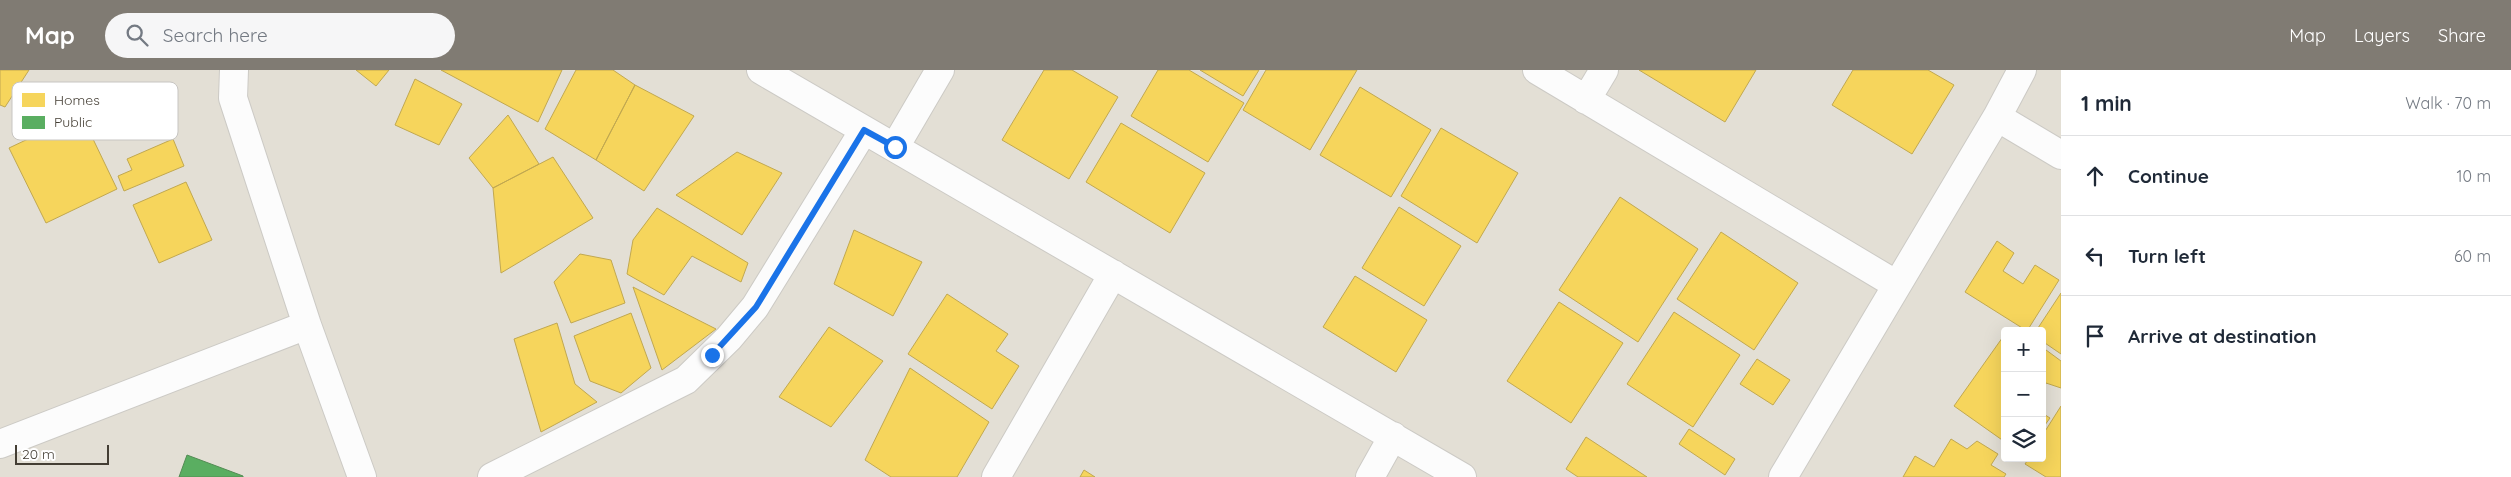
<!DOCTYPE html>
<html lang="en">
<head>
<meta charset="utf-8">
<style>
	:root { --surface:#fff; --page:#f6f6f7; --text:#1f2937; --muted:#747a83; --line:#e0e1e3; --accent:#807b73 }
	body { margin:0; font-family:Quicksand,sans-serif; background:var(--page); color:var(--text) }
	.controls { position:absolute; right:15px; bottom:15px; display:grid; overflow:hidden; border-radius:5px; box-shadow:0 5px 20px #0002 }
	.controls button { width:45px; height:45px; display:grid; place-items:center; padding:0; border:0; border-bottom:1px solid var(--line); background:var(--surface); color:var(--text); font:25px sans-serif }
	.scale { position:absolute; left:15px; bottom:12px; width:94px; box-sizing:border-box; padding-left:5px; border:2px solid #443e34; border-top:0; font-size:14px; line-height:18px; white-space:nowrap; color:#443e34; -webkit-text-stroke:4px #fff; paint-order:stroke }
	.stop { position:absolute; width:15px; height:15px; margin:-11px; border:4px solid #1a73e8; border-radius:50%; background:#fff }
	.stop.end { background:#1a73e8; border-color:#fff; box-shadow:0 1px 5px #0008 }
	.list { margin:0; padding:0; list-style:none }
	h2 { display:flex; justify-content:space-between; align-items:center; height:65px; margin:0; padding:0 20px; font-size:21px }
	h2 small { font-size:16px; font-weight:400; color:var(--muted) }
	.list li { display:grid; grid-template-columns:32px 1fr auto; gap:15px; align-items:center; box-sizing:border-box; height:80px; padding:0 20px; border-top:1px solid var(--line) }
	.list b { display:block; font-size:19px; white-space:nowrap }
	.list em { font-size:16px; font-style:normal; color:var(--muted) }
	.icon { flex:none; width:28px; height:28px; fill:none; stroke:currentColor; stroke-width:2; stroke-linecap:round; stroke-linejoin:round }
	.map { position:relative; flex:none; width:2061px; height:407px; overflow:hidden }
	header { display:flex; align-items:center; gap:30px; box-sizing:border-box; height:70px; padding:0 25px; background:var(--accent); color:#fff }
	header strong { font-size:24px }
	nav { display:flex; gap:28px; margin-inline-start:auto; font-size:18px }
	.search { width:350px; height:45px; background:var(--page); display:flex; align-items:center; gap:12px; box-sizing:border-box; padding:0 18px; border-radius:28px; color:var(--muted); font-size:19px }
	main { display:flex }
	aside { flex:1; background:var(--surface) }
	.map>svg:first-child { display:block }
	.residential { fill:#e3dfd5; fill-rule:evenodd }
	.homes { fill:#f6d55c; stroke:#c1a850 }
	.public { fill:#5aae61; stroke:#538c54 }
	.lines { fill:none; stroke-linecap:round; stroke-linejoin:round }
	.minor-casing { stroke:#cccac5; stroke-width:30 }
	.minor { stroke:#fcfcfc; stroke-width:28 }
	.route { stroke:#1a73e8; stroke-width:6 }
	.key { fill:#fff; stroke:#c7c5c2; stroke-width:1 }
	.key-label { font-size:14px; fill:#443e34 }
</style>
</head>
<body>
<header>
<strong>Map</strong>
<div class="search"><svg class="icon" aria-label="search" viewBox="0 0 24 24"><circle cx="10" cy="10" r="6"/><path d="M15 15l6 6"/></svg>Search here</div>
<nav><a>Map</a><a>Layers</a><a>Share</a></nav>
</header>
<main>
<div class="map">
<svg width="2061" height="407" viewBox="0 0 2061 407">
	<rect width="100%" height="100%" fill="#eeede8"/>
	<path class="residential" d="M0 0H2061V407H0ZM2005 261H2042V388H2005Z"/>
	<path class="homes" d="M0 0H29L5 37 0 35Z
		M356 0H389L376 16Z
		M441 0H562L538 52Z
		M576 0H613L635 15 596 90 545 59Z
		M1044 0H1072L1118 27 1069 109 1002 70Z
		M1158 0H1189L1244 33 1208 92 1131 46Z
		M1200 0H1259L1243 26Z
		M1266 0H1357L1310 80 1243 40Z
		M1639 0H1756L1725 52Z
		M1853 0H1928L1954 15 1912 84 1832 35Z
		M415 9 462 34 439 75 395 55Z
		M635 15 694 46 644 121 596 90Z
		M1360 17 1431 60 1391 127 1320 85Z
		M81 44 117 119 46 153 9 78Z
		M508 45 539 94 493 118 469 88Z
		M1121 53 1205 103 1170 163 1086 112Z
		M1441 58 1518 103 1477 173 1401 126Z
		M173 69 184 96 124 121 118 106 132 100 127 89Z
		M737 82 782 103 742 165 676 125Z
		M553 87 593 148 501 203 493 118Z
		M186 112 212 170 159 193 133 135Z
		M1620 127 1698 179 1638 272 1559 220Z
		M1399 137 1461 176 1424 236 1362 198Z
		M657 138 748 193 741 212 692 186 664 225 627 204 633 170Z
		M854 160 922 192 893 246 834 214Z
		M1721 162 1798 213 1754 280 1677 229Z
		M1997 171 2014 183 2003 201 2023 214 2035 195 2059 210 2027 261 1965 222Z
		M580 184 611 190 625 233 571 253 554 212Z
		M1355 206 1427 250 1396 302 1323 257Z
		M633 217 716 259 662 300Z
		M2061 223V284L2042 271V261H2036Z
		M947 224 1008 264 996 281 1019 296 992 339 908 284Z
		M1559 232 1623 273 1571 353 1507 311Z
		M1674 242 1740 285 1693 357 1627 314Z
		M631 243 651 298 621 323 590 311 574 266Z
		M557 253 575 314 597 332 541 362 514 269Z
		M829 257 883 291 831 357 779 327Z
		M2005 264V372L1954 336Z
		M2042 277 2061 291V318L2046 313 2042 326Z
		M1757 289 1790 310 1773 335 1740 314Z
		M910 298 989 352 957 407H891L865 390Z
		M2061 336V407H2046L2025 394 2029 388H2042V366Z
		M2042 343 2050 348 2042 359Z
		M1689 359 1735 389 1725 405 1679 374Z
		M1586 367 1647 407H1578L1566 399Z
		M1951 369 1967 379 1977 371 1998 384 1991 395 2006 404 2004 407H1903L1915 386 1934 397Z
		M1084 400 1095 407H1080Z"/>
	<path class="public" d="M187 385 243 406V407H179Z"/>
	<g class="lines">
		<g class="minor-casing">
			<path id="minor" d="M234 0 233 28 307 255 362 407
				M761 0 1462 407
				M1537 0 1897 215
				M1586 30 1604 0
				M1997 47 2061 85
				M895 77 940 0
				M0 374 307 255
				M492 407 686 310 729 268 755 237 864 60
				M996 407 1113 204
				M1370 407 1393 366
				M1783 407 1997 47 2022 0"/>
		</g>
		<use href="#minor" class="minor"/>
	</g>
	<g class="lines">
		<path class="route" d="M712 285 756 237 864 60 895 77"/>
	</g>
	<rect x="12" y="12" width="166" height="58" rx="8" class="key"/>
	<rect x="22" y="23" width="23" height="14" fill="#f6d55c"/>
	<rect x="22" y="46" width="23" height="13" fill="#5aae61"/>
	<g class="key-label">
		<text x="54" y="35">Homes</text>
		<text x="54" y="57">Public</text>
	</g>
</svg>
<div class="controls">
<button>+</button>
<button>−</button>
<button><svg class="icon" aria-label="layers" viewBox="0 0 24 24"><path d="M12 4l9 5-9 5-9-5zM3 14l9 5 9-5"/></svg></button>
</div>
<div class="scale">20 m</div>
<div class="stop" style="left:895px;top:77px"></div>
<div class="stop end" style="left:712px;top:285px"></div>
</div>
<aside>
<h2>1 min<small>Walk · 70 m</small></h2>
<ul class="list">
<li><svg class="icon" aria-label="ahead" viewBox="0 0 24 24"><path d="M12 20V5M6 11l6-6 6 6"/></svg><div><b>Continue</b></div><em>10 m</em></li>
<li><svg class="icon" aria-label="left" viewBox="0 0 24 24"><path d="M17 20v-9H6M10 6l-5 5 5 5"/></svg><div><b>Turn left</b></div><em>60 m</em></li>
<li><svg class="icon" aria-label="arrive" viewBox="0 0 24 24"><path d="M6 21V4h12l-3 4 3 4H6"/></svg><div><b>Arrive at destination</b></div></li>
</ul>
</aside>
</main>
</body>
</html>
